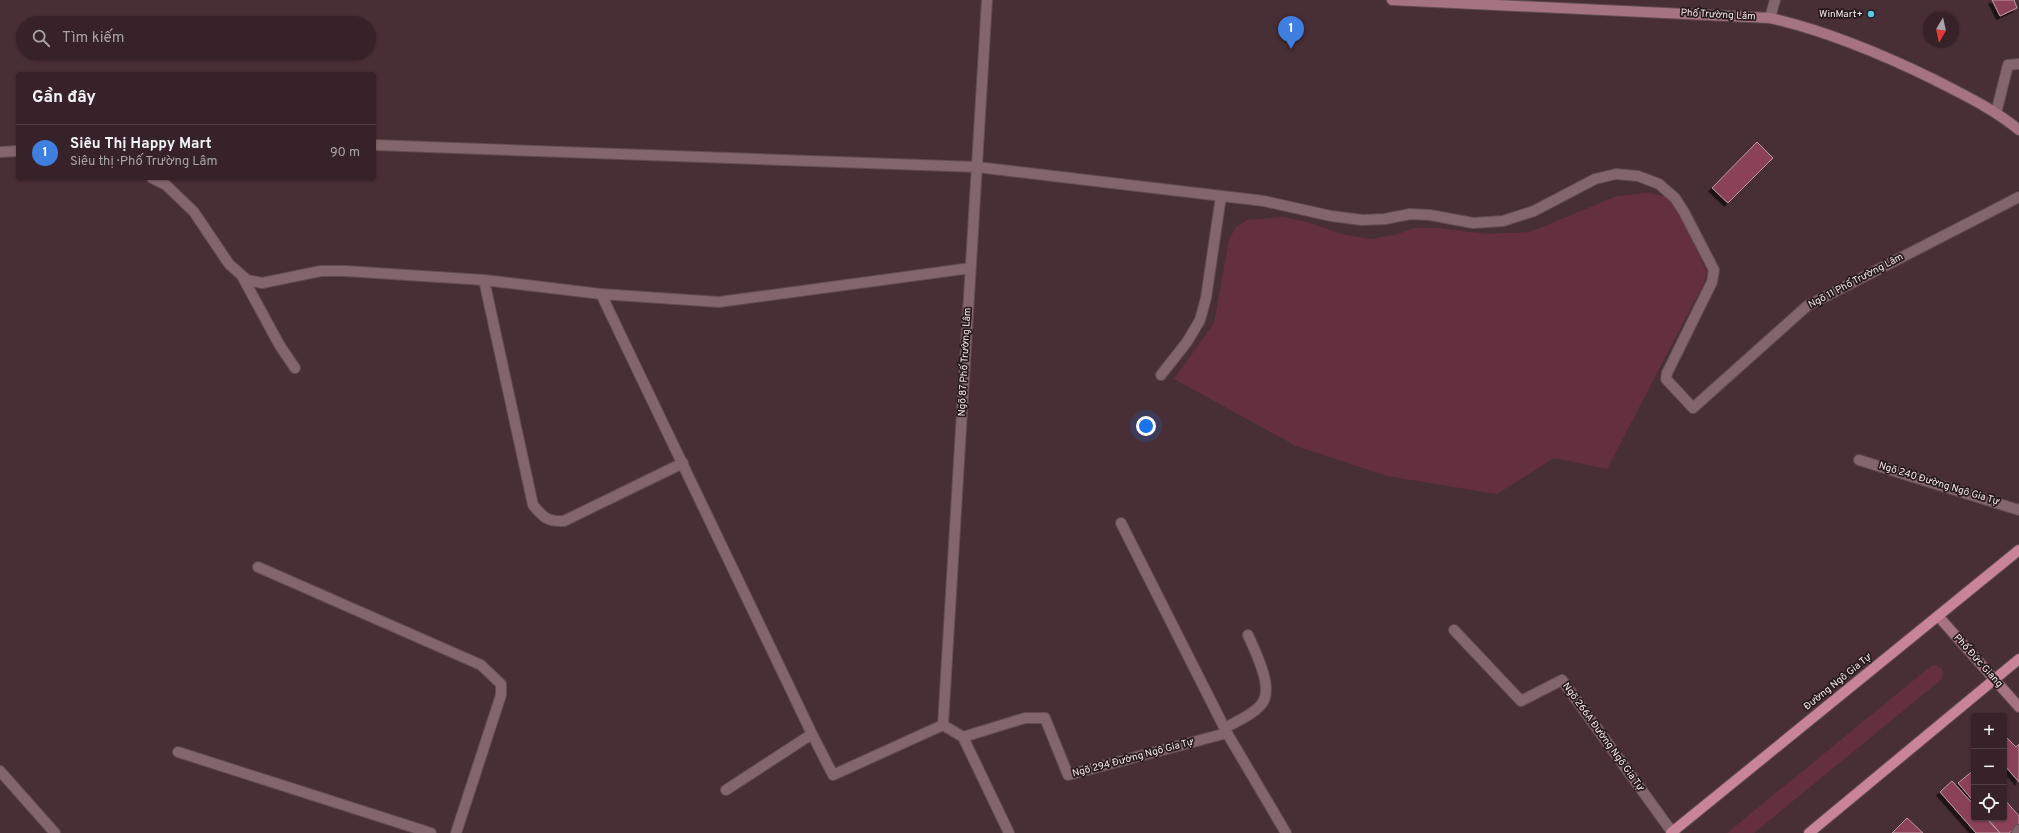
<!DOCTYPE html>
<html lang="vi">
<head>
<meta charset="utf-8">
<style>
	:root { --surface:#362228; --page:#3d2a30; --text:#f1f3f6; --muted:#aaa4a8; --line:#503f45; --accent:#8c9099 }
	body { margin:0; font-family:Overpass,sans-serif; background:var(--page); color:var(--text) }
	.controls { position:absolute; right:12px; bottom:12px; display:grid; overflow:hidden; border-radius:4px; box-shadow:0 1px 3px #0004 }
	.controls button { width:36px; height:36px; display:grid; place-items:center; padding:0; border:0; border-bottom:1px solid var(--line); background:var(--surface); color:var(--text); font:20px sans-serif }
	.compass { position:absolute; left:1923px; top:12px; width:36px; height:36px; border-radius:50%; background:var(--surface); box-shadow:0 1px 3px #0004; rotate:189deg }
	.you { position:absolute; left:1146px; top:426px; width:14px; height:14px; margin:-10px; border:3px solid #fff; border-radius:50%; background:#1a73e8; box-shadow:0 0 0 6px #1a73e833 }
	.badge { display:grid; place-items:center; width:26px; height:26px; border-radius:50%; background:var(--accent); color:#fff; font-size:13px; font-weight:700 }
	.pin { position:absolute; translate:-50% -33px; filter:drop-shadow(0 1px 2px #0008) }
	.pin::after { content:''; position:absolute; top:21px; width:14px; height:12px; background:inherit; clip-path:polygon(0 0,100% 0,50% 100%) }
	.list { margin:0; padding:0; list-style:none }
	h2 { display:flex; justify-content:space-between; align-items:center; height:52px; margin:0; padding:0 16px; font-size:17px }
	h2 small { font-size:13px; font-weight:400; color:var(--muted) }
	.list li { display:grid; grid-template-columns:26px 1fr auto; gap:12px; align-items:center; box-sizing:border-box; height:56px; padding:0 16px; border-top:1px solid var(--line) }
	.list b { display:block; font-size:15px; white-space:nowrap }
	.list p { margin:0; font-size:13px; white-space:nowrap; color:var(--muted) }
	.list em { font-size:13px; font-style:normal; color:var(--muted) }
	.icon { flex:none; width:22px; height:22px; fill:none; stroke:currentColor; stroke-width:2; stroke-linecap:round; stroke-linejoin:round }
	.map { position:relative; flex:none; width:2019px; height:833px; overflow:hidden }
	.search { position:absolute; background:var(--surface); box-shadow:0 1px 3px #0004; left:16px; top:16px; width:360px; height:44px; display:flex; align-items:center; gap:10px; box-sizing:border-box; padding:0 14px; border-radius:22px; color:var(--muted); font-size:15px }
	.panel { position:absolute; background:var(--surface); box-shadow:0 1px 3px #0004; left:16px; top:72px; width:360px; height:108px; border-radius:4px }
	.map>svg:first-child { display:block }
	.green { fill:#643040 }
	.building { fill:#8b4359; stroke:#bd9ca4; filter:url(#shadow) }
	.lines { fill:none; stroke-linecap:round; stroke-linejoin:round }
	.lane-casing { stroke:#624c52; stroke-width:12 }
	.street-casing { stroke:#624c52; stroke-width:12 }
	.secondary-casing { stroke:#624c52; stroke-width:12 }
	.primary-casing { stroke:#624c52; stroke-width:12 }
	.lane { stroke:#83656c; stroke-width:10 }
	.street { stroke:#83656c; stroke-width:10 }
	.secondary { stroke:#a67481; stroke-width:10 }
	.primary { stroke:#c98497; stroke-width:10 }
	.poi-dot { fill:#59c8e4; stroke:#261a1d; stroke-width:1.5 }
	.labels { text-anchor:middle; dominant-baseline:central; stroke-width:3.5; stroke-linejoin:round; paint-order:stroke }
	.poi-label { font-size:10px; fill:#fae8ec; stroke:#261a1d; text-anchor:end }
	.street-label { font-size:10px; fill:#fae8ec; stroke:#261a1d }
</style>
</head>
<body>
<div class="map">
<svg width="2019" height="833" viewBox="0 0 2019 833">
	<defs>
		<filter id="shadow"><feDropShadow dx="-3.5" dy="3.5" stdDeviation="0" flood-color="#0009"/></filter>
	</defs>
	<rect width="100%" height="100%" fill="#482e35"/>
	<path class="green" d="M1649 193 1667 197 1683 220 1707 273 1703 285 1607 469 1554 458 1497 494 1387 476 1296 446 1174 379 1214 323 1229 240 1236 227 1247 220 1283 217 1307 222 1341 234 1371 239 1395 235 1414 228H1437L1486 234 1530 232 1617 196Z
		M1936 665 1943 670 1942 679 1754 833H1727L1931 666Z"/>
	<path class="building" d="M1992 0H2014L2017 8 2000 16Z
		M1757 142 1773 158 1728 203 1712 188Z
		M2007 738 2016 747 2019 744V782L2004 765V740Z
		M1974 770V802L1958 783Z
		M1952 781 1974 805V818H1986L2000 833H1976L1940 792Z
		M2004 799 2019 816V825L2009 833H2000L1987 818H2004Z
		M1907 818 1923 833H1892Z"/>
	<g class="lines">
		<g class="lane-casing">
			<path id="lane" d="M1996 113 2008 65 2019 64
				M977 167 1264 201 1331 216 1362 220 1385 219 1410 214 1430 215 1473 223 1503 221 1534 211 1595 179 1616 174 1638 176 1659 184 1675 198 1684 212 1714 270 1712 282 1667 373 1666 379 1693 408 1807 306 2019 197
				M1161 375 1187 342 1200 320 1206 298 1221 196
				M258 567 481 665 501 684V695L456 833
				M178 752 431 833
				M0 771 55 833
				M2017 833 2019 830"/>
		</g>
		<g class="street-casing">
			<path id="street" d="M1770 18 1775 0
				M374 145 977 167
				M0 152 18 151
				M152 178 166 185 194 212 229 264 247 280 262 283 321 271H345L484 280 601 294 719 302 971 268
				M242 276 280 346 295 368
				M484 280 533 505C543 517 547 522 564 521L683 463
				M601 294 812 734
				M1859 460 2019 510
				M1121 523 1227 733
				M1454 630 1521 701 1562 680 1672 832
				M943 725 987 0
				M943 725 963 737 1025 718H1045L1068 775 1227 733 1286 833
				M1225 728C1237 721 1255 714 1263 702 1273 686 1255 651 1248 635
				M963 737 1009 833
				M726 790 812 734 833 775 943 725"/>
		</g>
		<g class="secondary-casing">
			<path id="secondary" d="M1392 0 1770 18C1828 31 1882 54 1935 80 1964 95 1994 109 2019 130
				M1938 616 2019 707"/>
		</g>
		<g class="primary-casing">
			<path id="primary" d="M1671 833 2019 550
				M1809 833 2019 659"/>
		</g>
		<use href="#lane" class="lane"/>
		<use href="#street" class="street"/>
		<use href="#secondary" class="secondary"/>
		<use href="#primary" class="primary"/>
	</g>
	<circle class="poi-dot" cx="1871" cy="14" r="4"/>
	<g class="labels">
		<g class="poi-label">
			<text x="1863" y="14">WinMart+</text>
		</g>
		<g class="street-label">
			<text transform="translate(1718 15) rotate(3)">Phố Trường Lâm</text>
			<text transform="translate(1856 281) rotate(-28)">Ngõ 11 Phố Trường Lâm</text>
			<text transform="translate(965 362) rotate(-87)">Ngõ 87 Phố Trường Lâm</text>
			<text transform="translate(1939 484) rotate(17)">Ngõ 240 Đường Ngô Gia Tự</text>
			<text transform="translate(1978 661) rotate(48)">Phố Đức Giang</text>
			<text transform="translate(1838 682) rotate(-39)">Đường Ngô Gia Tự</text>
			<text transform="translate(1603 737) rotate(54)">Ngõ 266A Đường Ngô Gia Tự</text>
			<text transform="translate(1133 758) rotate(-15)">Ngõ 294 Đường Ngô Gia Tự</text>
		</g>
	</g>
</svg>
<div class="controls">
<button>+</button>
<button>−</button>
<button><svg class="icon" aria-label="locate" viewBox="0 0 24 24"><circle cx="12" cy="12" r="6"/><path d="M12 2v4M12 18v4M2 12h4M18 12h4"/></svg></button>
</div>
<svg class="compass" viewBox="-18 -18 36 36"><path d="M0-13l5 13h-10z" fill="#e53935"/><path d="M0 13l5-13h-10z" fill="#aaa4a8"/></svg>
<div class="you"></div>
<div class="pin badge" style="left:1291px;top:49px;background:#3f7fe0">1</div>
<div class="search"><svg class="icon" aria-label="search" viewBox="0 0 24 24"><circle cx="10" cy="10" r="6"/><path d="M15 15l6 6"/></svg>Tìm kiếm</div>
<section class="panel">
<h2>Gần đây<small></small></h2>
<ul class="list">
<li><span class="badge" style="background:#3f7fe0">1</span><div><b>Siêu Thị Happy Mart</b><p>Siêu thị · Phố Trường Lâm</p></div><em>90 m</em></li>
</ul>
</section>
</div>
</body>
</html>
